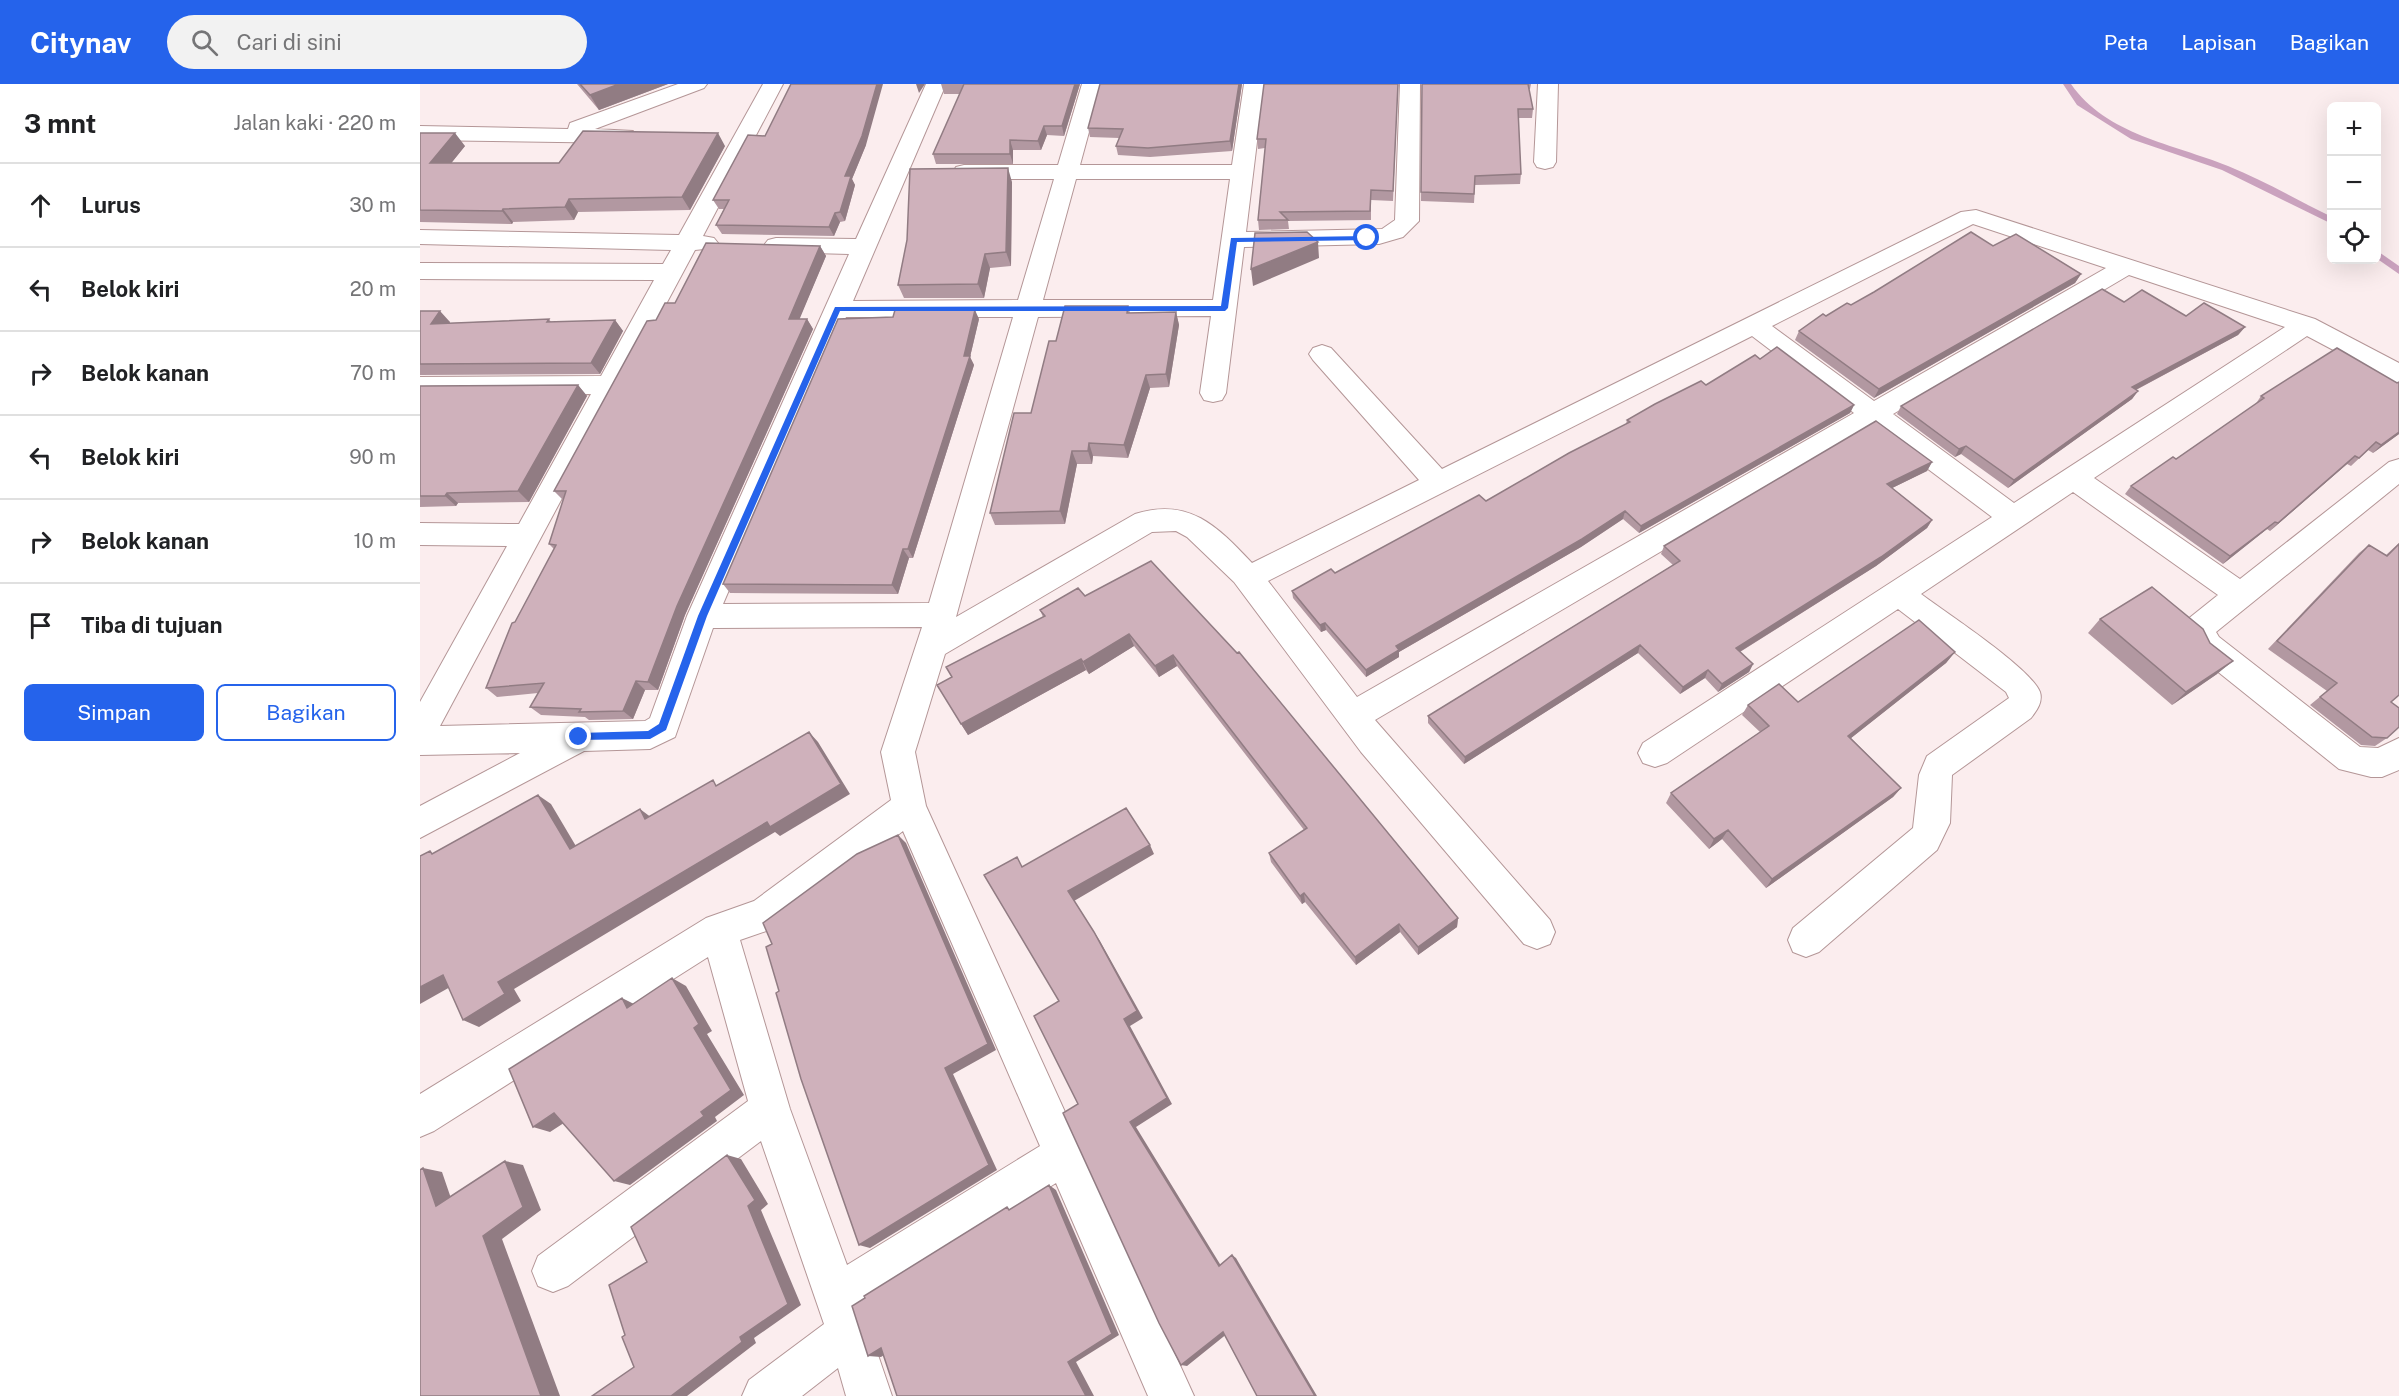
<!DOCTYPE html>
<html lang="id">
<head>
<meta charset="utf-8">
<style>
	:root { --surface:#fff; --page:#f2f2f2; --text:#202124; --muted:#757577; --line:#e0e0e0; --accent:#2563eb }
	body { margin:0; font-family:"Public Sans",sans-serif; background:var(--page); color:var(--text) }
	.controls { position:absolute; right:18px; top:18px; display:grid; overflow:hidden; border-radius:9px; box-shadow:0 6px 24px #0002 }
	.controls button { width:54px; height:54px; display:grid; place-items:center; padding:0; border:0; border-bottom:2px solid var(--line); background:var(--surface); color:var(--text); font:30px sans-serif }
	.stop { position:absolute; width:18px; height:18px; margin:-14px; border:4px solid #2563eb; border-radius:50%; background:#fff }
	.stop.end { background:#2563eb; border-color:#fff; box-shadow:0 2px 6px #0008 }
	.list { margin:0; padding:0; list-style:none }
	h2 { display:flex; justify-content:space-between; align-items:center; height:78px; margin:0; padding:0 24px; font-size:26px }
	h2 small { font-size:20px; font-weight:400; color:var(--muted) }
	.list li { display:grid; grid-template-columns:39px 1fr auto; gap:18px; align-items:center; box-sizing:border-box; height:84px; padding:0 24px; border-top:2px solid var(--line) }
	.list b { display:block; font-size:22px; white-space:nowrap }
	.list em { font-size:20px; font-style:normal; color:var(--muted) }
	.actions { display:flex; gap:12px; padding:18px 24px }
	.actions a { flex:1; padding:14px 0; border:2px solid var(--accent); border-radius:9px; text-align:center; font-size:21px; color:var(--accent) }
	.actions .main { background:var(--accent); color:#fff }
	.icon { flex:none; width:33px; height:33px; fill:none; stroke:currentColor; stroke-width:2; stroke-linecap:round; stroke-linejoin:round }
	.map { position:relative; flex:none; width:1979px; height:1312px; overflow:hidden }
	header { display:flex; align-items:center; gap:36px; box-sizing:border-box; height:84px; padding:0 30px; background:var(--accent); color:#fff }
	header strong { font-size:28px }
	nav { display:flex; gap:33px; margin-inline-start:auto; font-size:21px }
	.search { width:420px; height:54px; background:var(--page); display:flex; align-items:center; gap:15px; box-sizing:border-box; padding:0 21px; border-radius:33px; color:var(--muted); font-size:22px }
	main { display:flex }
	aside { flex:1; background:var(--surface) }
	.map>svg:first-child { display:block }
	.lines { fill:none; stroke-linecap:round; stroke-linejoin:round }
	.stream { fill:#caa2be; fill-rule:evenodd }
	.minor-casing { stroke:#b49697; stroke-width:2 }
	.minor { fill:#fff; fill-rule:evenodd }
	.wall { fill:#b298a1 }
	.shaded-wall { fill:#917c83 }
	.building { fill:#cfb1bb; stroke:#917c83; stroke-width:1.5 }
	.route { fill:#2563eb }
</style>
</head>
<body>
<header>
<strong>Citynav</strong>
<div class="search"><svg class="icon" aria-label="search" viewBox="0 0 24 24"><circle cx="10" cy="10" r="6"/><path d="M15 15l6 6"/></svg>Cari di sini</div>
<nav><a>Peta</a><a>Lapisan</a><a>Bagikan</a></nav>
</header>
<main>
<aside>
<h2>3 mnt<small>Jalan kaki · 220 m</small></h2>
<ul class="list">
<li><svg class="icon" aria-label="ahead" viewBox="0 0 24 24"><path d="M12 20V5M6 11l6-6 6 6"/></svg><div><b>Lurus</b></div><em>30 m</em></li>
<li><svg class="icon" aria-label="left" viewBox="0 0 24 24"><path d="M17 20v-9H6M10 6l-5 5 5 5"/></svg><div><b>Belok kiri</b></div><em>20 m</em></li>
<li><svg class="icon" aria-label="right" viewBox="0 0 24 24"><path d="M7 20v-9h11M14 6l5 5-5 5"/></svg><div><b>Belok kanan</b></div><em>70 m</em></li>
<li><svg class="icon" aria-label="left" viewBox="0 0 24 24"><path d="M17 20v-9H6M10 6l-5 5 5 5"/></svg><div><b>Belok kiri</b></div><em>90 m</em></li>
<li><svg class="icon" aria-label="right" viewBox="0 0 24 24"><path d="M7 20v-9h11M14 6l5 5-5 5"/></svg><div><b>Belok kanan</b></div><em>10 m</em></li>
<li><svg class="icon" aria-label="arrive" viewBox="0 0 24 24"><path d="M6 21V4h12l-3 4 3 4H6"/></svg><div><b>Tiba di tujuan</b></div></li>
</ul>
<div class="actions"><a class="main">Simpan</a><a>Bagikan</a></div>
</aside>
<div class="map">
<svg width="1979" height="1312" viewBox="0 0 1979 1312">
	<rect width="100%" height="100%" fill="#fbedee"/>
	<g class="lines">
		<path class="stream" d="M1643 0H1651C1686 51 1754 60 1808 82 1843 96 1877 116 1912 133V140L1802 86 1711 55 1657 21Z
			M1956 166 1979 182V190L1956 174Z"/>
		<g class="minor-casing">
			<path id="minor" d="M258 0H287L284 4 175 45 213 47 216 52 213 57 205 59 0 56V42L148 45 150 39Z
				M343 0H363L283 152 294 154 298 159 294 164 275 166 20 642 225 637 230 634 267 532 429 170 356 168 348 166 344 161 348 156 356 154 436 155 506 0H526L433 217 598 216 634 95H544L536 93 533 88 536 83 544 81H638L662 0H682L660 81H812L824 0H844L826 148 962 145 975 136 980 0H1000L999 137 983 153 959 160 824 163 806 309 802 316 793 318 784 316 780 309 791 232 618 233 536 533 715 430C769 413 797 442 832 479L999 396 893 276 889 270 893 264 902 261 911 264 1022 385 1541 128 1556 126 1895 235 1979 279V299L1970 296 1887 252 1674 394 1820 495 1969 378 1979 375V400L1796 548 1799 553 1940 663 1958 664 1979 654V686L1962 693H1951L1919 685 1777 571 1764 544 1768 535 1798 511 1653 408 1501 510C1525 528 1611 584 1620 608 1623 618 1617 626 1611 634L1532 691 1530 739 1517 766 1399 868 1386 873 1373 868 1368 856 1373 844 1493 744 1499 691 1507 672 1589 614 1586 608 1478 525 1247 679 1235 683 1223 679 1218 669 1223 659 1572 433 1452 343 955 636 1130 836 1135 848 1130 860 1117 865 1104 860 941 668 814 498 767 453 756 447 732 448 525 570 495 668 506 722 774 1312H728L636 1099 441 1221 472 1312H426L418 1284 382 1312H322L329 1296 404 1240 341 1057 148 1202 133 1208 118 1202 112 1187 118 1172 328 1017 288 873 14 1047 0 1053V1010L286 834 334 817 471 716 461 668 502 543 293 544 255 653 230 665 164 667 0 754V722L100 669 0 671V618L87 462 0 461V439L99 440 171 310 0 311V293L181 292 234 196 0 195V179L243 180 251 166 0 160V146L259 151ZM656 95H810L793 216H623ZM1553 140 1686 184 1454 317 1352 242ZM1709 191 1865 243 1594 419 1473 330ZM426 233H593L509 519 303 520ZM1332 252 1434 329 937 613 848 497ZM483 747 620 1062 427 1181 370 1025 320 856 358 843Z
				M1118 0H1138L1136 78 1133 83 1125 85 1117 83 1114 78Z"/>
		</g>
		<use href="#minor" class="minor"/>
	</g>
	<path class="wall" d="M157 0H248L179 26Z
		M521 0H660L644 52 627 51 621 66H593V80H516L513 70 540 10H524Z
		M680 0H822L812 67 730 73 698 71 696 62 699 54 670 53 668 44Z
		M978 0 973 117 951 116V136L868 137 869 145 839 146 838 136 845 64 838 65 837 55Z
		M1002 0H1111L1110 5H1109L1113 25 1112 34H1098L1101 90 1100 100 1055 101 1054 119 1001 117Z
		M0 49 45 62 31 79H139L305 62 270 126 158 128 154 136 93 138 92 140 0 138Z
		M345 52 446 61 432 95 435 101 425 137 420 138 414 152 302 150 296 141 304 125H299L293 116Z
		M592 98 591 182 570 184 564 214H484L478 201Z
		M400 162 406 172 379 235H387L393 245 265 531 238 606H225L213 635 169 636 165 633 121 631 110 623 118 609 77 613 66 604 95 538 134 465 129 460 143 416 134 407 236 236 255 219Z
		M1573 162 1661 190 1655 199 1454 314 1375 256 1379 247 1406 232Z
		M1704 218 1766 232 1825 243 1818 251 1716 306 1718 307 1712 315 1588 404 1541 370 1535 373 1477 330 1481 322Z
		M708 222 710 229 756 228 759 241 749 303 730 304 708 374 673 372 672 380H657L645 440 575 441 570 429 611 329 636 257Z
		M0 227 30 238V239L129 235 131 238 195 236 203 247 180 290 0 291Z
		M559 235 550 273 554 281 493 474H489L478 510 310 509 303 500Z
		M1340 275 1434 321 1430 329 1219 449 1203 435 1161 463 979 568V573L946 593 906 546 901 548 873 514 872 507 915 489 1066 417 1206 340 1207 336 1286 301Z
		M158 301 167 312 109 418 38 419 36 422 0 423V302Z
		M1841 312 1979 350 1953 369 1948 366 1931 382 1927 380 1850 447 1847 445 1803 480 1705 410 1711 402 1756 375 1835 321Z
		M1512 378 1507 387 1472 404 1512 436 1507 444 1456 482 1320 568 1333 580 1329 588 1298 608 1285 594 1260 610 1218 569 1044 680 1008 639V632L1253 481 1241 470 1244 462Z
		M1979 459V611L1971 618 1967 654 1955 662 1941 661 1890 621 1907 607 1848 565 1939 469 1949 461 1966 471Z
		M731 477 1038 834 1037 843 998 871 980 848 936 881 885 818 882 820 851 778 849 769 884 746 757 582 739 593 714 562 669 590 666 586 548 651 541 640 532 593 623 533 620 526 665 512Z
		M1680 535 1797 590 1752 621 1668 549Z
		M1535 568 1526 579 1431 654 1481 704 1473 713 1346 804 1302 755 1289 765 1246 719 1251 709 1340 648 1322 631 1328 621 1378 618Z"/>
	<path class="shaded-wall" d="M199 0H248L179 26 170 11Z
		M457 0H463L446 61 432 95 435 101 425 137 420 128 425 92Z
		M496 0H505L499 9Z
		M655 0H660L644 52 642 42Z
		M819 0H822L812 67 810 57Z
		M624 42 627 51 621 66 618 57Z
		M35 49 45 62 21 92 10 79Z
		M298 49 305 62 270 126 262 113Z
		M590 56 593 66V80L590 70Z
		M588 84 592 98 591 182 586 168Z
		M149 115 158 128 154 136 145 123Z
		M83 125 93 138 92 140 82 127Z
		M415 129 420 138 414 152 409 143Z
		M898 158 899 174 833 202 831 185Z
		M400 162 406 172 375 246 369 235Z
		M565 170 570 184 564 214 558 200Z
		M1661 190 1655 199 1454 314 1459 305Z
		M555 226 559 235 550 273 554 281 493 474 488 465 544 272Z
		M20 227 30 238 22 251 11 240Z
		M756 228 759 241 749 303 746 290Z
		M387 235 393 245 265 531 238 606 228 598 257 522Z
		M195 236 203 247 180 290 171 279Z
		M1825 243 1818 251 1706 311 1712 303Z
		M726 291 730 304 708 374 704 361Z
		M158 301 167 312 109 418 98 407Z
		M1718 307 1712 315 1588 404 1594 396Z
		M1434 321 1430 329 1219 449 1221 442Z
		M1979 348V350L1953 369 1961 361Z
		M669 359 673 372 672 380 668 367Z
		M1546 362 1541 370 1535 373 1539 365Z
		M652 367 657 380 645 440 640 427Z
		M1935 372 1927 380 1850 447 1858 439Z
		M1512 378 1507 387 1462 409 1467 400Z
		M27 409 38 419 36 422 25 412Z
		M1205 427 1203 435 1161 463 979 568V573L946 593V586L976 562Z
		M1512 436 1507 444 1456 482 1313 572 1316 564Z
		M1855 438 1847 445 1803 480 1810 472Z
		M483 465 489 474 478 510 472 501Z
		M905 539 906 546 901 548 900 541Z
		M709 550 714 562 669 590 663 578Z
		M1220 561 1218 569 1044 680 1045 673Z
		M1535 568 1526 579 1421 662 1428 652Z
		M753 571 757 582 739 593 735 582Z
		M661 575 666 586 548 651 541 640Z
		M1813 577 1797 590 1752 621 1766 608Z
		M1333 580 1329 588 1298 608 1302 600Z
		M1288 586 1285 594 1260 610 1263 603Z
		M216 597 225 606 213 635 203 627Z
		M389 648 398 658 430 710 360 752 355 748 94 905 101 917 59 943 43 936 78 898Z
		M1481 704 1473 713 1346 804 1352 795Z
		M118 711 131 720 163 774 150 765Z
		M220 725 232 734 225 735Z
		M1308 746 1302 755 1289 765 1294 755Z
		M478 751 486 759 576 966 533 990 577 1086 450 1164 439 1161 525 984Z
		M730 761 734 770 654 817 680 857 723 934 710 942 752 1020 716 1043 803 1185 799 1182 710 1038 704 935 648 807Z
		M884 809 885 818 882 820 880 812Z
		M1038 834 1037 843 998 871V863Z
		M979 840 980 848 936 881 935 873Z
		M23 891 39 898 0 920V903Z
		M252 894 266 902 292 947 287 950 324 1011 295 1033 297 1037 210 1101 194 1097 281 1028Z
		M202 914 216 921 207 924Z
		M134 1029 150 1035 130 1048 113 1043Z
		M307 1071 321 1075 348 1120 341 1126 381 1221 334 1254 336 1259 267 1312H251L320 1253Z
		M85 1077 103 1081 121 1126 82 1155 140 1312H121L63 1152Z
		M3 1084 22 1088 35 1126 16 1122Z
		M629 1101 636 1106 699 1251 656 1278 674 1312H666L648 1278Z
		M812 1171 816 1174 897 1312H895Z
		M803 1248 808 1249 767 1282 761 1281Z
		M461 1264 473 1265 461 1273 448 1272Z"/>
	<path class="building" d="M160 0H199L170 11Z
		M371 0H457L442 52 425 92H431L420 128 415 129 409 143 296 141 309 116H293L328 51 345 52Z
		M544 0H655L642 42H624L618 57 590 56V70H513Z
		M680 0H819L810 57 728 64 696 62 703 45 668 44Z
		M844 0H978L973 107 951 106 950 127 860 128 868 136H838L846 55H837Z
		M1002 0H1108L1113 25H1098L1101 90 1055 92 1054 110 1001 108Z
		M163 47 298 49 262 113 149 115 145 123 83 125 82 127 0 126V49H35L10 79H139Z
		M588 84 586 168 565 170 558 200 478 201 487 156 490 85Z
		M887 148 898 158 831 185 835 149Z
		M1551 148 1573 162 1596 150 1661 190 1459 305 1379 247 1403 230 1406 232 1427 219 1431 221 1454 208Z
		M286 159 400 162 369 235H387L257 522 228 598 216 597 203 627 159 628 161 625 110 623 124 599 66 604 92 539 95 538 136 461 129 460 146 407H134L227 237 236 236 245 219H255Z
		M1682 205 1704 218 1722 206 1766 232 1784 219 1825 243 1712 303 1718 307 1594 396 1546 362 1539 365 1481 322Z
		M645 222H708L707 229 756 228 746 290 726 291 704 361 669 359 668 367H652L640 427 570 429 594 329H611L629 257H636Z
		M475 226H555L544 272H550L488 465H483L472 501 303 500 418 235 473 233Z
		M0 227H20L11 240 129 235 127 238 195 236 171 279 0 280Z
		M1357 263 1434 321 1221 442 1205 427 1162 455 976 562 979 566 946 586 905 539 900 541 872 507 911 485 915 489 1059 411 1066 417 1149 369 1210 338 1207 336 1235 320 1281 297 1286 301 1335 271 1340 275Z
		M1917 264 1977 299 1979 298V348L1961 361 1956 358 1939 374 1935 372 1858 439 1855 438 1810 472 1711 402 1753 373 1756 375 1844 314 1841 312Z
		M158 301 98 407 27 409 25 412H0V302Z
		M1456 337 1512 378 1467 400 1512 436 1461 473 1316 564 1333 580 1302 600 1288 586 1263 603 1220 561 1045 673 1008 632 1260 477 1244 462Z
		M1979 460V611L1971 618 1979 624V643L1967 654 1952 653 1900 613 1917 599 1857 557 1949 461 1967 472Z
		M731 477 817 569 819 568 1038 834 998 863 979 840 935 873 884 809 880 812 849 769 887 744 753 571 735 582 709 550 663 578 661 575 541 640 517 601 532 593 526 583 625 532 620 526 658 504 665 512Z
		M1732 503 1783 545 1790 559 1813 577 1766 608 1680 535Z
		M1499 536 1535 568 1428 652 1481 704 1352 795 1308 746 1294 755 1251 709 1349 642 1328 621 1359 600 1378 618Z
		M389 648 421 700 350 743 347 738 78 898 85 910 43 936 23 891 0 903V772L10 767 12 770 118 711 150 765 220 725 225 735 293 696 296 702Z
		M706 724 730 761 648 807 674 848 717 927 704 935 747 1014 710 1038 799 1182 812 1171 895 1312H837L803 1248 761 1281 739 1239 643 1029 658 1020 614 932 639 917 564 791 597 773 602 783Z
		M478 751 568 960 525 984 569 1081 439 1161 381 995 356 909 359 907 346 863 352 860 343 839 437 770Z
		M252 894 279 940 274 944 311 1006 281 1028 284 1032 194 1097 134 1029 113 1043 89 985 202 914 207 924Z
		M307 1071 335 1116 328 1122 368 1220 320 1253 322 1258 251 1312H172L214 1283 202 1253 205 1251 189 1201 227 1178 211 1143Z
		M85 1077 103 1123 63 1152 121 1312H0V1086L3 1084 16 1122Z
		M629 1101 692 1250 648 1278 666 1312H477L461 1264 448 1272 432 1222 445 1214 444 1212 587 1123 589 1126Z"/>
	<path class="route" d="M947 152 950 156 817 158 808 224 805 227H420L287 532 246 646 230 655 156 656 154 653 159 649 228 647 239 640 278 532 415 223 801 222 811 154Z"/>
</svg>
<div class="controls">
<button>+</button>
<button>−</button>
<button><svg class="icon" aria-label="locate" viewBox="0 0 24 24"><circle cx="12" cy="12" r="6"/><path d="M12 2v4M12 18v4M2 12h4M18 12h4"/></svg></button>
</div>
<div class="stop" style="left:947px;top:154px"></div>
<div class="stop end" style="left:159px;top:653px"></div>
</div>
</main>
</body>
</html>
